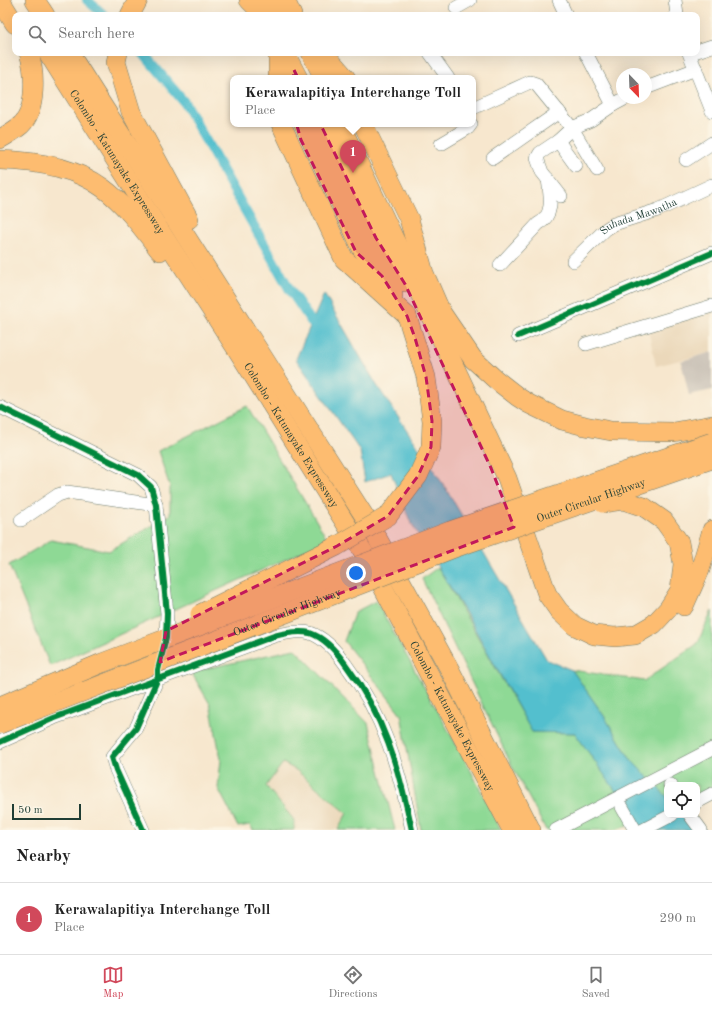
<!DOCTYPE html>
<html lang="en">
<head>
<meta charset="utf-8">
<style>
	:root { --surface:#fff; --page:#f6f6f6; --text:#222; --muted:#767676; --line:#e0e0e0; --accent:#d1495b }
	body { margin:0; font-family:"Old Standard TT",serif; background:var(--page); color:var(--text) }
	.controls { position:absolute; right:12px; bottom:12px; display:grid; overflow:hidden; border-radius:8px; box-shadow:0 4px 16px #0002 }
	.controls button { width:36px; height:36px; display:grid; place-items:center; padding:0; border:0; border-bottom:1px solid var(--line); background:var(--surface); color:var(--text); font:20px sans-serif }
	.compass { position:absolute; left:616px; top:68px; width:36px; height:36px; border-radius:50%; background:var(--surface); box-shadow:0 4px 16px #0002; rotate:157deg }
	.scale { position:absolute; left:12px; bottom:10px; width:69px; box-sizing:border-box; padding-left:4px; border:2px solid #1f3d34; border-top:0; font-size:11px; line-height:14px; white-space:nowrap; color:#1f3d34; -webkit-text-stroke:3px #fcf5e5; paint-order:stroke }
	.you { position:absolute; left:356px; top:573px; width:14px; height:14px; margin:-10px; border:3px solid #fff; border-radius:50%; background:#1a73e8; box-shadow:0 0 0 6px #1a73e833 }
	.badge { display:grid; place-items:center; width:26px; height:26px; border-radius:50%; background:var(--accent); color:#fff; font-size:13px; font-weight:700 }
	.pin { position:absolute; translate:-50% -33px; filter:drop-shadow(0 1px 2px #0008) }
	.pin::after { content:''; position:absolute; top:21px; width:14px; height:12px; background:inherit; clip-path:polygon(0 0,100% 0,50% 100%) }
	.popup { position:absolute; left:230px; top:75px; width:246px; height:52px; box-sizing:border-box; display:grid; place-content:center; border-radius:8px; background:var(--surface); filter:drop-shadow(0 1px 3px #0005); font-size:13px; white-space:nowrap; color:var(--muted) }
	.popup b { font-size:15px; color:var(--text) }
	.popup::after { content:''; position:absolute; left:50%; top:100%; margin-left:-8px; border:8px solid transparent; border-top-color:var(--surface) }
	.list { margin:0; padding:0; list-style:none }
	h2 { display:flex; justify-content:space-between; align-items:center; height:52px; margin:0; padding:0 16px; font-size:17px }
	h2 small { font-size:13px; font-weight:400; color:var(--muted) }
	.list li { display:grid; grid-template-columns:26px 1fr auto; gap:12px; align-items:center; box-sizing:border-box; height:72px; padding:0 16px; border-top:1px solid var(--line) }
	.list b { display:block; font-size:15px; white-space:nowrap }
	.list p { margin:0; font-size:13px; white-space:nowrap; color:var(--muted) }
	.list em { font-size:13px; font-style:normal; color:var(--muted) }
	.icon { flex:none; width:22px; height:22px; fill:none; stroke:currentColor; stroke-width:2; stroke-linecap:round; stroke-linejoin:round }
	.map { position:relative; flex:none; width:712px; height:830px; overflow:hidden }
	.search { position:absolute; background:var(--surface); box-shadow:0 4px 16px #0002; left:12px; right:12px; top:12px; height:44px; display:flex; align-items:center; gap:10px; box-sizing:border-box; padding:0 14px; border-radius:8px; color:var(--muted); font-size:15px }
	.sheet { height:124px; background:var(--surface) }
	nav { display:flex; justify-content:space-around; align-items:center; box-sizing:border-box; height:56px; border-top:1px solid var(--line); background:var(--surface); font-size:11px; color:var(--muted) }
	nav a { display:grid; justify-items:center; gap:2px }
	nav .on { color:var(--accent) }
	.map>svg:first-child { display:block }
	.built { fill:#ebd8ba }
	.industrial { fill:#cbc3b8 }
	.green { fill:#8ed995; stroke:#568b64 }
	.water { fill:#53bfce; stroke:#397e81 }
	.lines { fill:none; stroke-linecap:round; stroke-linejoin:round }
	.canal { stroke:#53bfce; stroke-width:10 }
	.minor-casing { stroke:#6b786a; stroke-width:14 }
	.highway-casing { stroke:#6b786a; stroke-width:20 }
	.minor { stroke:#fff; stroke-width:13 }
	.highway { stroke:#fdbc70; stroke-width:19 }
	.highway-bridge-casing { stroke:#6b786a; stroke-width:20; stroke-linecap:butt }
	.highway-bridge { stroke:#fdbc70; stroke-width:19 }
	.cycleway-casing { stroke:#fcf5e5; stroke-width:8 }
	.cycleway { stroke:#00873e; stroke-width:6 }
	.marked { fill:#c2185b; fill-opacity:0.2; stroke:#c2185b; stroke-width:3; stroke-dasharray:8 5; stroke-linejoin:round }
	.labels { text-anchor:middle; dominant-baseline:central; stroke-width:3; stroke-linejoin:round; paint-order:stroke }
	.street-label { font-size:11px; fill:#1f3d34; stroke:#fcf5e5 }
</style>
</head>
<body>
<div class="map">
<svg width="712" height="830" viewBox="0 0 712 830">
	<rect width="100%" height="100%" fill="#fcf5e5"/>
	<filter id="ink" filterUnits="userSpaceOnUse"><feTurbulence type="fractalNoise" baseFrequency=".025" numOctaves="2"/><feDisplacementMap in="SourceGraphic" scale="8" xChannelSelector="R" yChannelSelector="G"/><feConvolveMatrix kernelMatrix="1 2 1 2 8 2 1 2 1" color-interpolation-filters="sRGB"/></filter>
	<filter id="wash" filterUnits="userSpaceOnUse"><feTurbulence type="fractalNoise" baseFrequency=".012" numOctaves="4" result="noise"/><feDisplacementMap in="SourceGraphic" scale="16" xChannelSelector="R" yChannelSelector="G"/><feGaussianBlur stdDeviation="0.9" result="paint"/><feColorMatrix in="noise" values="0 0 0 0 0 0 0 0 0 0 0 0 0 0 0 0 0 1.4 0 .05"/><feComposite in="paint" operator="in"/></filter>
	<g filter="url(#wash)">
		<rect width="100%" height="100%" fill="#f7e7ce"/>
		<path class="built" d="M712 311V352L656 366 648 329Z
			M282 762 296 770 347 813 338 830H294V820L266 786Z"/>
		<path class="industrial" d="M712 352V390L689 395 681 361Z"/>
		<path class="green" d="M247 406 328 540 50 666 9 565 51 540 109 551 170 515V487L158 451Z
			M438 567 532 732 575 733 639 823 614 830H546L511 764 422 579Z
			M376 601 471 771 501 830H421L401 714 344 641 355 612Z
			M712 611V789L697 797V785H667V797L631 760 604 716 572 670 644 681 697 644Z
			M295 649 368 723 395 830H338L347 813 296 770 283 763 266 786 294 820V830H253L250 825 238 827 218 788 221 759 210 704 191 672Z"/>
		<path class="water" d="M324 294 376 384 445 487 547 660 572 670 604 716 631 760 667 797V815H685L693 830H643L575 733 532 732 467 615 410 521 391 473 365 482 360 451 296 359Z"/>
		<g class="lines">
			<path class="canal" d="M87 0 104 15
				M143 53 184 102 290 290 319 333"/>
		</g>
	</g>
	<g filter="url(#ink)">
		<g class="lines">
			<g class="minor-casing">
				<g id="minor">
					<path d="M559 0 566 15"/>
					<path d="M675 0 677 15"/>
					<path d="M456 8 470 0"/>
					<path d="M697 51 712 46"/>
					<path d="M430 53 448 78"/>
					<path d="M586 53 613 105"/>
					<path d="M689 53 712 111"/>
					<path d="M646 88 696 69"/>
					<path d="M473 108 530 82 536 84 572 128 591 120 613 105 626 98"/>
					<path d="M558 141 576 166"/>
					<path d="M441 144 468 128 471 124"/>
					<path d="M493 158 559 112"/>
					<path d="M686 160 712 143"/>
					<path d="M561 196 542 172 537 158 540 153 558 141 572 128 597 170"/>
					<path id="s1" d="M573 261 606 229 614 224 658 210 712 185"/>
					<path d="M500 265 538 224C555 215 550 195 548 179"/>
					<path d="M518 336 712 253"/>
					<path d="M586 344 712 306"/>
					<path d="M0 407 138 475 151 487 156 505 167 613 166 638 158 670V678L136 728 112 757 116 770 143 830"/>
					<path d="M21 520 58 495 67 492 156 505"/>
					<path d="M0 742 54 718 274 636C285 633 298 630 310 633 325 638 337 652 346 665 384 715 399 769 412 830"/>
					<path d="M670 785H671"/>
					<path d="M697 802 712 794"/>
					<path d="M622 807 635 830"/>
					<path d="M690 815 701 830"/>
					<path d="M556 830 712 749"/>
					<path d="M643 830 672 815"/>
				</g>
			</g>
			<g class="highway-casing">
				<g id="highway">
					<path d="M0 0 15 24"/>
					<path d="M35 0 45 15"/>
					<path d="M249 0 264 15"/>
					<path d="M270 0 278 15"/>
					<path d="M285 0 292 15"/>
					<path d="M130 15 138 0"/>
					<path id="s2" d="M48 53 164 237 238 351 369 561 512 830"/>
					<path d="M69 53 370 525 450 670 531 830"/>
					<path d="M118 53 116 62 131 112 189 219"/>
					<path d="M285 53 298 78"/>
					<path d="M311 53 324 78"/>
					<path d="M324 53 346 78"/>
					<path d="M278 78V53"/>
					<path d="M281 124 344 259 407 316"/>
					<path d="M304 124 362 249 393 295"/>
					<path d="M320 124 376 238 405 283"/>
					<path d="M340 124 507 478 547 594 559 611 575 626 594 635 615 637 635 635 654 624 668 609 680 590 683 564 679 542 664 521 644 507"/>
					<path d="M363 124 409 219 424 273 441 312 473 359 495 379 518 397 529 404 562 420 585 426 611 431 674 432 712 425"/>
					<path d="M0 139C7 135 15 130 21 125 37 110 35 72 29 53"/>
					<path d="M0 160C34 161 75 167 103 188 125 204 143 229 160 251"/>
					<path d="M684 606 700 570 712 530"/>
				</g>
			</g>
			<use href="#minor" class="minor"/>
			<use href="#highway" class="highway"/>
			<g class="highway-bridge-casing">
				<g id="highway-bridge">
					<path d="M603 503 623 500 644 507"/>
					<path d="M200 614 337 546 388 516 418 476 431 447 432 421 426 377 407 316"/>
					<path d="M0 706 102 663 450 531 712 442"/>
					<path id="s3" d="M0 724 457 547 712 459"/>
				</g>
			</g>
			<use href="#highway-bridge" class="highway-bridge"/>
			<g class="cycleway-casing">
				<path id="cycleway" d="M518 336 712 253
					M0 407 138 475 151 487 156 505 167 613 166 638 158 670V678L136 728 112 757 116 770 143 830
					M0 742 54 718 274 636C285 633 298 630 310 633 325 638 337 652 346 665 384 715 399 769 412 830"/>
			</g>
			<use href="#cycleway" class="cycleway"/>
		</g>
	</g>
	<path class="marked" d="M294 70 376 238 405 284 491 468 514 527 160 662 166 631 337 546 388 516 418 476 431 447 432 421 426 377 415 338 407 316 382 276 356 252 301 140 291 104Z"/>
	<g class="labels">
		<g class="street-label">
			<text stroke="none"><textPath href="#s2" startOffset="129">Colombo - Katunayake Expressway</textPath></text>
			<text stroke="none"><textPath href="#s1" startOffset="81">Suhada Mawatha</textPath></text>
			<text stroke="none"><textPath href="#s2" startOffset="453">Colombo - Katunayake Expressway</textPath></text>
			<text stroke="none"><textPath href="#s3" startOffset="632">Outer Circular Highway</textPath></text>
			<text stroke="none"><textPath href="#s3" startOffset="308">Outer Circular Highway</textPath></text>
			<text stroke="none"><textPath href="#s2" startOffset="777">Colombo - Katunayake Expressway</textPath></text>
		</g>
	</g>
</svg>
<div class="controls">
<button><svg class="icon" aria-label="locate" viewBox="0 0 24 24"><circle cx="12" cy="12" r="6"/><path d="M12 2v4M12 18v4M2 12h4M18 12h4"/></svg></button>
</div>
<svg class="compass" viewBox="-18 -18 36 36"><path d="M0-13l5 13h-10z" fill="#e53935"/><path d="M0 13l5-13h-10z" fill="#767676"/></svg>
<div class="scale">50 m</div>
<div class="you"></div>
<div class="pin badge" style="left:353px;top:173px">1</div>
<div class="popup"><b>Kerawalapitiya Interchange Toll</b>Place</div>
<div class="search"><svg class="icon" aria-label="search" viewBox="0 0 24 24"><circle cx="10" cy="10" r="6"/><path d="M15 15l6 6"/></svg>Search here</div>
</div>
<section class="sheet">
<h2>Nearby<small></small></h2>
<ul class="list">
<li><span class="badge">1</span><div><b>Kerawalapitiya Interchange Toll</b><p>Place</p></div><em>290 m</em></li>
</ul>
</section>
<nav>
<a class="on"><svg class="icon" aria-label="map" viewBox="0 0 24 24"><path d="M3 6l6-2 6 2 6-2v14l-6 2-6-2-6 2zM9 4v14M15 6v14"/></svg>Map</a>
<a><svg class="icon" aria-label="directions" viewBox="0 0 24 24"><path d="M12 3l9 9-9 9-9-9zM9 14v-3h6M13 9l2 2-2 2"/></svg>Directions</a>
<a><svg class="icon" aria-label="saved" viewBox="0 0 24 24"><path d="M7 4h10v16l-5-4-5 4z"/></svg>Saved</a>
</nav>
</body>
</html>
